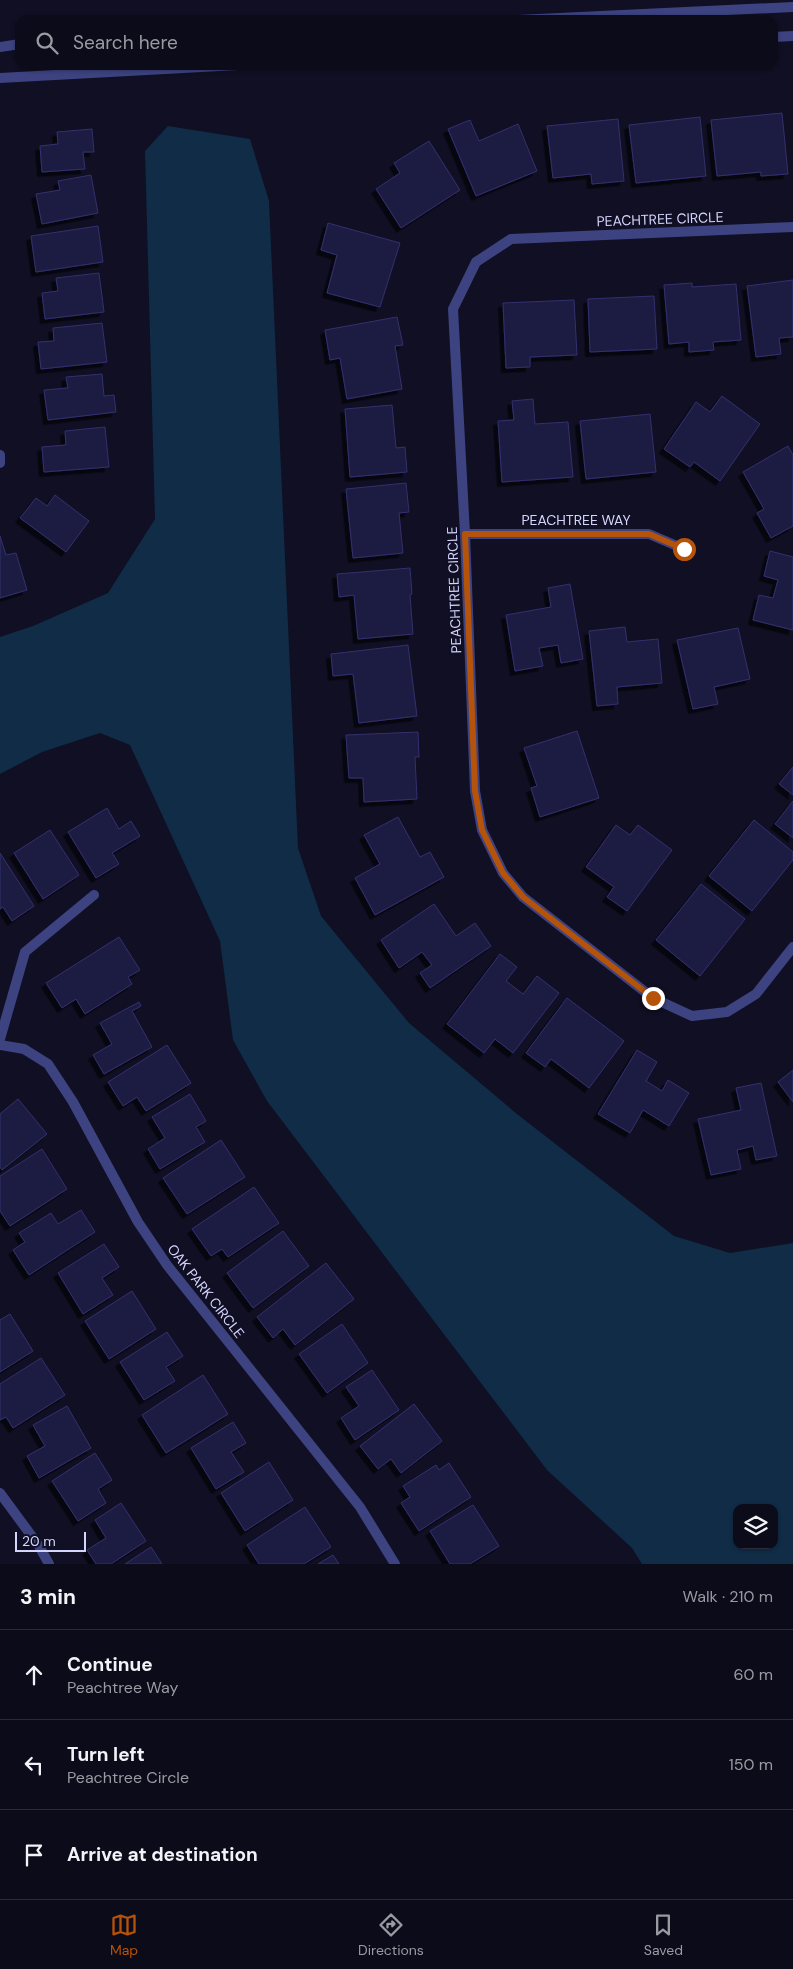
<!DOCTYPE html>
<html lang="en">
<head>
<meta charset="utf-8">
<style>
	:root { --surface:#0c0b1a; --page:#151423; --text:#f1f3f6; --muted:#9a9ba2; --line:#2c2b39; --accent:#b45309 }
	body { margin:0; font-family:"DM Sans",sans-serif; background:var(--page); color:var(--text) }
	.controls { position:absolute; right:15px; bottom:15px; display:grid; overflow:hidden; border-radius:10px; box-shadow:0 1px 4px #0004 }
	.controls button { width:45px; height:45px; display:grid; place-items:center; padding:0; border:0; border-bottom:1px solid var(--line); background:var(--surface); color:var(--text); font:25px sans-serif }
	.scale { position:absolute; left:15px; bottom:12px; width:71px; box-sizing:border-box; padding-left:5px; border:2px solid #d4d5fd; border-top:0; font-size:14px; line-height:18px; white-space:nowrap; color:#d4d5fd; -webkit-text-stroke:4px #100f23; paint-order:stroke }
	.stop { position:absolute; width:15px; height:15px; margin:-11px; border:4px solid #b45309; border-radius:50%; background:#fff }
	.stop.end { background:#b45309; border-color:#fff; box-shadow:0 1px 5px #0008 }
	.list { margin:0; padding:0; list-style:none }
	h2 { display:flex; justify-content:space-between; align-items:center; height:65px; margin:0; padding:0 20px; font-size:21px }
	h2 small { font-size:16px; font-weight:400; color:var(--muted) }
	.list li { display:grid; grid-template-columns:32px 1fr auto; gap:15px; align-items:center; box-sizing:border-box; height:90px; padding:0 20px; border-top:1px solid var(--line) }
	.list b { display:block; font-size:19px; white-space:nowrap }
	.list p { margin:0; font-size:16px; white-space:nowrap; color:var(--muted) }
	.list em { font-size:16px; font-style:normal; color:var(--muted) }
	.icon { flex:none; width:28px; height:28px; fill:none; stroke:currentColor; stroke-width:2; stroke-linecap:round; stroke-linejoin:round }
	.map { position:relative; flex:none; width:793px; height:1564px; overflow:hidden }
	.search { position:absolute; background:var(--surface); box-shadow:0 1px 4px #0004; left:15px; right:15px; top:15px; height:55px; display:flex; align-items:center; gap:12px; box-sizing:border-box; padding:0 18px; border-radius:15px; color:var(--muted); font-size:19px }
	.sheet { height:335px; background:var(--surface) }
	nav { display:flex; justify-content:space-around; align-items:center; box-sizing:border-box; height:70px; border-top:1px solid var(--line); background:var(--surface); font-size:14px; color:var(--muted) }
	nav a { display:grid; justify-items:center; gap:2px }
	nav .on { color:var(--accent) }
	.map>svg:first-child { display:block }
	.water { fill:#102c46; fill-rule:evenodd }
	.building { fill:#1f1c43; stroke:#33306e; filter:url(#shadow) }
	.lines { fill:none; stroke-linecap:round; stroke-linejoin:round }
	.street { stroke:#3d4380; stroke-width:10 }
	.route { stroke:#b45309; stroke-width:6 }
	.labels { text-anchor:middle; dominant-baseline:central; stroke-width:4; stroke-linejoin:round; paint-order:stroke }
	.street-label { font-size:14px; fill:#d4d5fd; stroke:#100f23 }
</style>
</head>
<body>
<div class="map">
<svg width="793" height="1564" viewBox="0 0 793 1564">
	<defs>
		<filter id="shadow"><feDropShadow dx="-4.5" dy="4.5" stdDeviation="0" flood-color="#0009"/></filter>
	</defs>
	<rect width="100%" height="100%" fill="#100f23"/>
	<path class="water" d="M168 126 250 139 269 201 298 848 321 916 409 1023 517 1114 674 1236 730 1253 793 1243V1564H642L632 1548 547 1470 267 1101 233 1040 220 941 130 745 100 733 42 752 0 774V637L33 626 108 593 155 519 145 151ZM737 1508H774V1545H737Z"/>
	<path class="building" d="M782 113 788 174 761 176V172L717 176 711 120Z
		M700 117 706 176 636 183 629 125Z
		M618 119 624 181 592 184 591 174 553 178 547 126Z
		M470 120 479 141 518 124 537 171 476 196 448 129Z
		M92 129 94 152H83L85 169 42 172 40 146 58 144 57 132Z
		M429 141 460 190 401 228 376 189 400 173 394 163Z
		M91 175 98 213 42 224 36 194 60 190 58 181Z
		M328 223 400 243 380 307 327 293 337 255 321 250Z
		M98 226 103 262 36 272 31 236Z
		M99 273 104 312 45 319 42 293 58 291 56 278Z
		M793 280V337L779 338 781 354 756 357 747 286Z
		M692 283V287L736 284 741 340 713 342 714 350 689 352V342L669 344 664 285Z
		M654 296 657 349 590 352 588 299Z
		M574 300 577 355 530 357V367L506 368 503 303Z
		M397 317 403 345 395 346 402 389 347 399 340 358 330 360 325 330Z
		M102 323 107 362 41 369 38 342 54 341 53 328Z
		M102 374 104 396 114 395 116 412 48 420 44 390 68 388 66 377Z
		M722 396 760 424 720 481 694 462 690 467 664 449 696 402 710 412Z
		M533 399 535 424 568 422 573 477 502 482 498 421 514 420 512 401Z
		M392 405 396 448 405 447 407 472 350 477 345 409Z
		M650 414 656 472 586 479 580 421Z
		M105 427 109 467 44 472 42 447 66 445 65 431Z
		M788 446 793 455V526L771 538 757 513 764 509 743 472Z
		M406 483 409 512 399 513 403 553 353 558 346 489Z
		M55 495 89 521 66 552 20 518 36 498 47 506Z
		M0 536 6 555 16 553 27 590 0 598Z
		M770 551 793 557V630L753 620 759 595 773 598 778 580 764 576Z
		M410 568 412 594 410 595 413 634 358 639 354 595 339 597 337 574Z
		M570 584 583 659 561 663 558 645 539 648 543 666 515 671 506 615 551 607 548 588Z
		M625 627 627 642 658 639 662 683 617 687 618 704 597 706 589 631Z
		M738 628 750 679 714 687 718 704 693 709 677 640Z
		M408 645 417 716 359 723 353 674 333 676 331 654Z
		M577 731 599 798 540 817 531 788 537 786 524 748Z
		M418 732 419 757H415L417 799 364 802 363 778H349L346 735Z
		M793 767V795L779 784Z
		M793 801V838L775 824Z
		M107 808 119 829 131 821 140 836 112 853 119 864 96 878 68 832Z
		M398 817 420 857 430 852 444 877 375 915 355 878 380 864 364 835Z
		M754 820 793 852V860L752 911 709 876Z
		M616 825 630 835 638 825 672 850 627 911 607 897 614 887 586 867Z
		M50 830 79 875 43 899 14 853Z
		M0 853 34 906 12 921 3 907 0 909Z
		M701 884 745 919 700 976 656 940Z
		M434 904 456 936 475 923 491 946 430 988 420 973 432 965 422 952 399 968 381 940Z
		M119 937 140 970 128 977 132 984 85 1014 76 999 62 1008 46 983Z
		M500 954 517 967 506 981 523 994 537 976 559 993 513 1053 495 1039 484 1053 447 1024Z
		M567 998 624 1041 589 1088 551 1059 545 1067 526 1053Z
		M139 1002 141 1006 132 1011 152 1047 104 1074 93 1055 112 1044 100 1023Z
		M167 1045 191 1083 146 1111 137 1097 123 1106 108 1082Z
		M637 1050 657 1062 646 1081 662 1091 668 1080 689 1093 669 1126 643 1110 630 1133 598 1114Z
		M793 1070V1102L778 1082Z
		M761 1083 777 1156 756 1160 753 1146 737 1150 741 1169 711 1175 698 1119 741 1110 736 1088Z
		M190 1094 206 1121 196 1127 205 1142 160 1169 148 1149 165 1138 152 1117Z
		M18 1099 47 1134 2 1170 0 1167V1114Z
		M221 1140 245 1177 187 1214 163 1178Z
		M42 1149 67 1189 10 1226 0 1211V1176Z
		M254 1187 279 1223 228 1257 222 1249 211 1256 192 1229Z
		M81 1210 95 1232 29 1275 13 1250 25 1242 19 1233 51 1213 58 1224Z
		M283 1231 309 1266 253 1308 227 1273Z
		M104 1244 119 1267 102 1278 113 1295 83 1314 58 1273Z
		M326 1263 354 1299 295 1345 283 1329 273 1338 257 1317Z
		M132 1291 156 1329 109 1359 85 1321Z
		M10 1314 33 1351 0 1372V1320Z
		M342 1324 368 1363 327 1393 299 1354Z
		M167 1332 183 1356 166 1367 175 1381 144 1400 120 1362Z
		M41 1358 65 1395 13 1428 6 1417 0 1420V1384Z
		M372 1370 399 1410 355 1440 341 1418 359 1406 346 1387Z
		M203 1375 228 1414 166 1453 142 1415Z
		M414 1404 442 1441 401 1473 391 1459 378 1469 360 1446Z
		M67 1406 91 1448 39 1478 27 1456 45 1446 33 1425Z
		M233 1422 246 1443 231 1452 244 1472 216 1489 191 1448Z
		M95 1453 112 1480 98 1489 106 1503 78 1521 52 1481Z
		M269 1462 293 1500 245 1531 221 1493Z
		M449 1463 471 1497 419 1531 401 1503 410 1497 403 1486 436 1465 439 1470Z
		M121 1503 146 1541 111 1564H96L87 1550 106 1538 95 1520Z
		M473 1505 499 1546 470 1564H450L430 1531Z
		M305 1507 331 1547 304 1564H259L247 1545Z
		M151 1547 162 1564H125Z
		M333 1555 339 1564H318Z"/>
	<g class="lines">
		<path class="street" d="M517 20 793 7
			M773 37 793 36
			M0 47 20 44
			M0 78 238 65
			M793 227 511 239 476 262 453 309 465 534 475 791 482 830 503 873 523 897 653 998 692 1016 727 1012 756 994 793 947
			M0 455V463
			M465 534H649L684 549
			M0 1039 25 952 94 895
			M0 1045 24 1049 48 1064 73 1102 138 1222 167 1265 360 1507 395 1564
			M0 1493 39 1546 49 1564"/>
	</g>
	<g class="lines">
		<path class="route" d="M653 998 523 897 503 873 482 830 475 791 465 534H649L684 549"/>
	</g>
	<g class="labels">
		<g class="street-label">
			<text transform="translate(660 219) rotate(-2)">PEACHTREE CIRCLE</text>
			<text x="576" y="520">PEACHTREE WAY</text>
			<text transform="translate(454 590) rotate(-92)">PEACHTREE CIRCLE</text>
			<text transform="translate(206 1291) rotate(52)">OAK PARK CIRCLE</text>
		</g>
	</g>
</svg>
<div class="controls">
<button><svg class="icon" aria-label="layers" viewBox="0 0 24 24"><path d="M12 4l9 5-9 5-9-5zM3 14l9 5 9-5"/></svg></button>
</div>
<div class="scale">20 m</div>
<div class="stop" style="left:684px;top:549px"></div>
<div class="stop end" style="left:653px;top:998px"></div>
<div class="search"><svg class="icon" aria-label="search" viewBox="0 0 24 24"><circle cx="10" cy="10" r="6"/><path d="M15 15l6 6"/></svg>Search here</div>
</div>
<section class="sheet">
<h2>3 min<small>Walk · 210 m</small></h2>
<ul class="list">
<li><svg class="icon" aria-label="ahead" viewBox="0 0 24 24"><path d="M12 20V5M6 11l6-6 6 6"/></svg><div><b>Continue</b><p>Peachtree Way</p></div><em>60 m</em></li>
<li><svg class="icon" aria-label="left" viewBox="0 0 24 24"><path d="M17 20v-9H6M10 6l-5 5 5 5"/></svg><div><b>Turn left</b><p>Peachtree Circle</p></div><em>150 m</em></li>
<li><svg class="icon" aria-label="arrive" viewBox="0 0 24 24"><path d="M6 21V4h12l-3 4 3 4H6"/></svg><div><b>Arrive at destination</b></div></li>
</ul>
</section>
<nav>
<a class="on"><svg class="icon" aria-label="map" viewBox="0 0 24 24"><path d="M3 6l6-2 6 2 6-2v14l-6 2-6-2-6 2zM9 4v14M15 6v14"/></svg>Map</a>
<a><svg class="icon" aria-label="directions" viewBox="0 0 24 24"><path d="M12 3l9 9-9 9-9-9zM9 14v-3h6M13 9l2 2-2 2"/></svg>Directions</a>
<a><svg class="icon" aria-label="saved" viewBox="0 0 24 24"><path d="M7 4h10v16l-5-4-5 4z"/></svg>Saved</a>
</nav>
</body>
</html>
